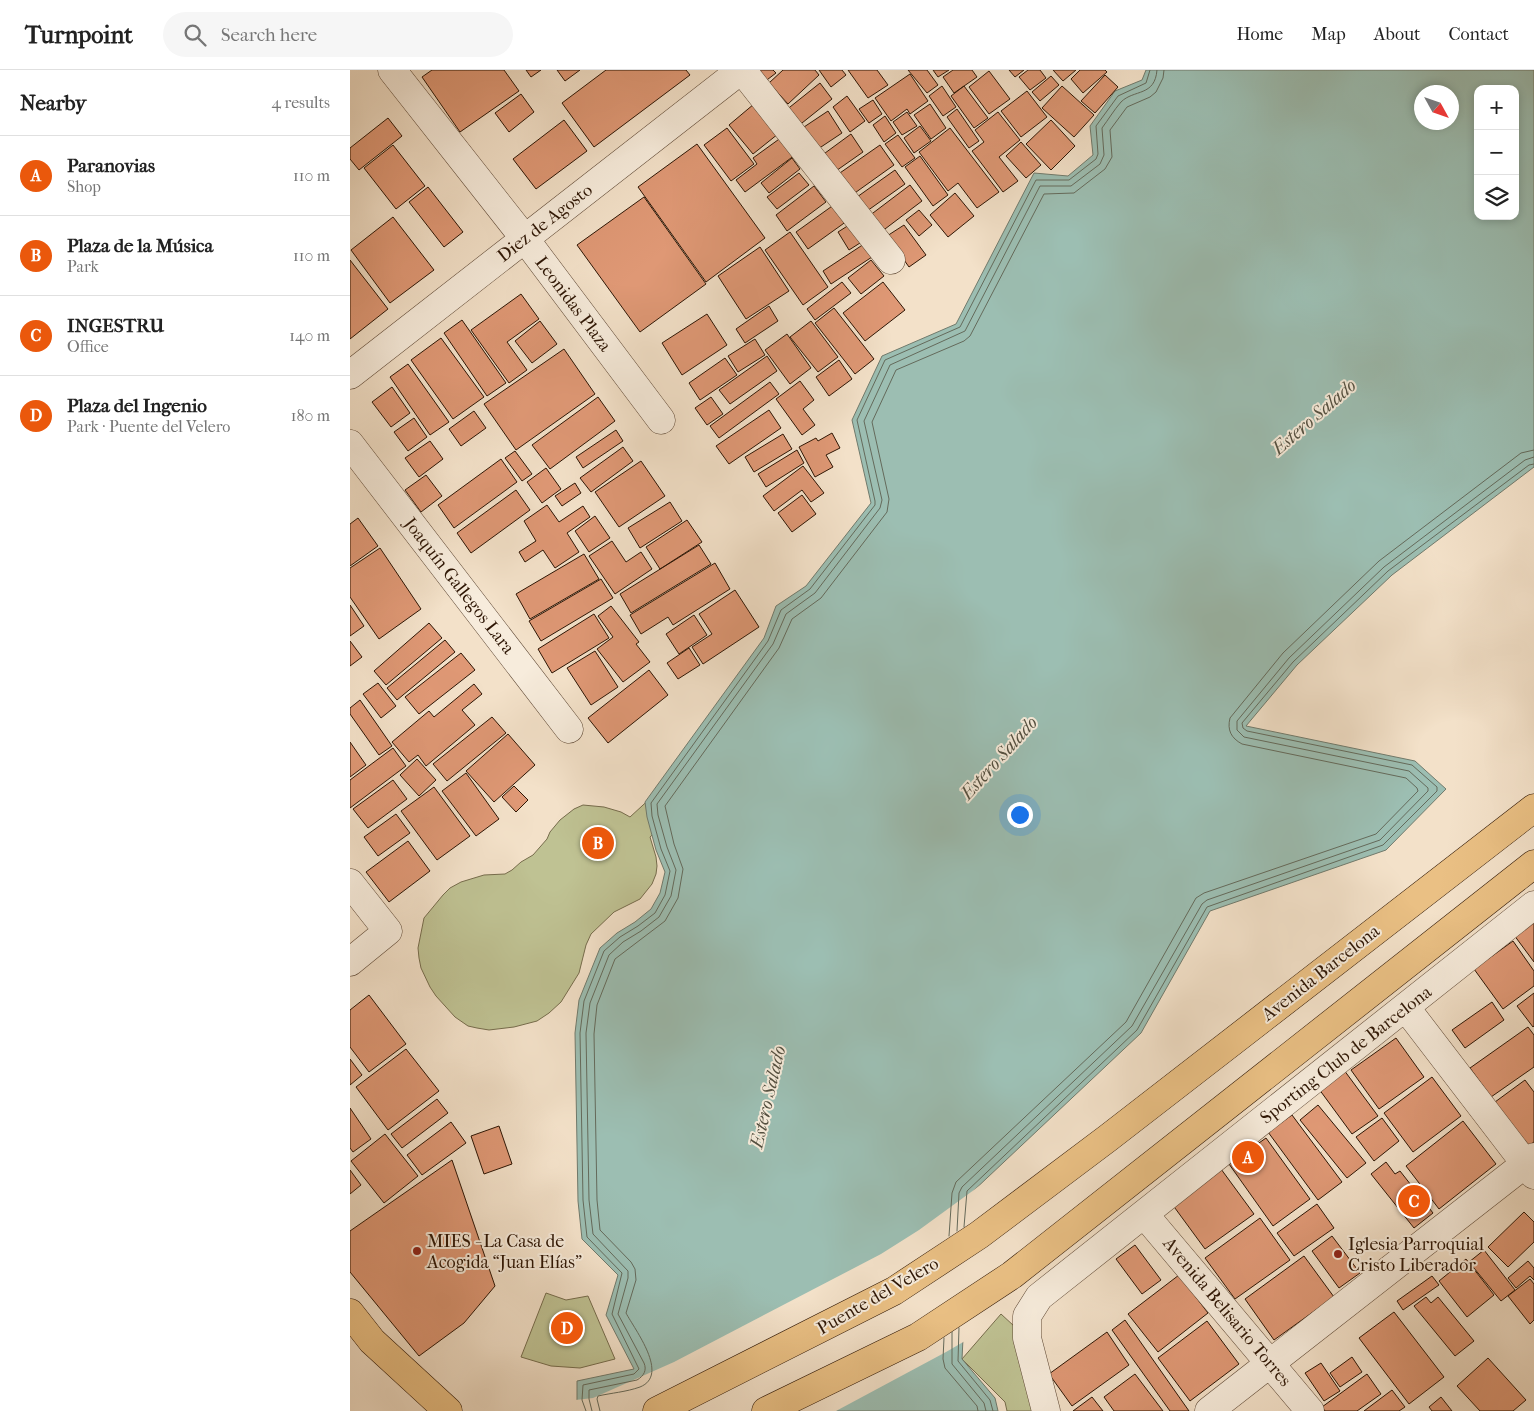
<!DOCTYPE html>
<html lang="en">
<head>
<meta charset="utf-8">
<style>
	:root { --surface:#fff; --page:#f6f6f6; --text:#222; --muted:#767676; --line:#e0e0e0; --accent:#ea580c }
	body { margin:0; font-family:"IM FELL French Canon",serif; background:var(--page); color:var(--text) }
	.controls { position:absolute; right:15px; top:15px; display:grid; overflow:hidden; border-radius:10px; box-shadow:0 2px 8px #0003 }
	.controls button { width:45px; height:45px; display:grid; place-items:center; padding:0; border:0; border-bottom:1px solid var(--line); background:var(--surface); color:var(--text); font:25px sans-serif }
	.compass { position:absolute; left:1064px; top:15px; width:45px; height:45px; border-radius:50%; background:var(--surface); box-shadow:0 2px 8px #0003; rotate:130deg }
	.you { position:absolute; left:669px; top:744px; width:18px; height:18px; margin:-12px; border:4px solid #fff; border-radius:50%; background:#1a73e8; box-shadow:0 0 0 8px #1a73e833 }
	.badge { display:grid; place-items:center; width:32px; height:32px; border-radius:50%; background:var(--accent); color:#fff; font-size:16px; font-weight:700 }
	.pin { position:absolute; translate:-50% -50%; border:2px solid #fff; box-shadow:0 1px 5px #0006 }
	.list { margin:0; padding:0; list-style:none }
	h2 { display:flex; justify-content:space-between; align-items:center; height:65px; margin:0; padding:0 20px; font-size:21px }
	h2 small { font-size:16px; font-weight:400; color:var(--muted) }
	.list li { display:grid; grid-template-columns:32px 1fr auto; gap:15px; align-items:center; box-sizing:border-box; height:80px; padding:0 20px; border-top:1px solid var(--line) }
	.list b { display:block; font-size:19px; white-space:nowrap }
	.list p { margin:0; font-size:16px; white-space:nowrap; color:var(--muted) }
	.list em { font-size:16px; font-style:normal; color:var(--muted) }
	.icon { flex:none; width:28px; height:28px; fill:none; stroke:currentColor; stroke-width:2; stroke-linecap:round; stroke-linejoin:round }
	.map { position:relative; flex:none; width:1184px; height:1341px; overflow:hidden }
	header { display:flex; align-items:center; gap:30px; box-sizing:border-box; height:70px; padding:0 25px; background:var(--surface); border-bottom:1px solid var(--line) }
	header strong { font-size:24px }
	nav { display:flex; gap:28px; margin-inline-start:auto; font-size:18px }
	.search { width:350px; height:45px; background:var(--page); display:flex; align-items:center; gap:12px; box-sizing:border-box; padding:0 18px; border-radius:28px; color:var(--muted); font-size:19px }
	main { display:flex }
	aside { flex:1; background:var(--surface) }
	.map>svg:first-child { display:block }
	.green { fill:#bfc293; stroke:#766c4c }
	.water { fill:#9cbeb2; stroke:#707a6c; fill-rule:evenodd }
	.pier { fill:#f3e1c9 }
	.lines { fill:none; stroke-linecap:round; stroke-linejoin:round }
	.shore { stroke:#646a5b; stroke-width:1 }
	.building { fill:#df9875; stroke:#2d1504 }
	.minor-casing { stroke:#5e4835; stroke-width:29 }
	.major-casing { stroke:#2d1504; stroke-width:29 }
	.minor { stroke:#f7ecdc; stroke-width:28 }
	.major { stroke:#eac084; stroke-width:28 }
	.poi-dot { fill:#8f2418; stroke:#f7ecdc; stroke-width:2 }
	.labels { text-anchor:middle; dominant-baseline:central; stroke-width:4; stroke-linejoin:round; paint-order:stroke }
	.street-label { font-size:18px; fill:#2d1504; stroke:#f7ecdc }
	.poi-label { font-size:18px; fill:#2d1504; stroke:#f7ecdc; text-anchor:start }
	.water-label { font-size:19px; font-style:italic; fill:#545041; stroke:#f7ecdc }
</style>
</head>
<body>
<header>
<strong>Turnpoint</strong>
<div class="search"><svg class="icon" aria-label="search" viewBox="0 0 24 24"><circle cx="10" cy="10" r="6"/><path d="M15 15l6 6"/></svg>Search here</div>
<nav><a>Home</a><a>Map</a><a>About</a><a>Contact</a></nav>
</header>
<main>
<aside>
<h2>Nearby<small>4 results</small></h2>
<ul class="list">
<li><span class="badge">A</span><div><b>Paranovias</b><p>Shop</p></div><em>110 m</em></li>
<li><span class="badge">B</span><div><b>Plaza de la Música</b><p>Park</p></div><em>110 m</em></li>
<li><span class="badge">C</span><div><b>INGESTRU</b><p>Office</p></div><em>140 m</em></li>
<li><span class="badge">D</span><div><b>Plaza del Ingenio</b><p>Park · Puente del Velero</p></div><em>180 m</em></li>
</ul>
</aside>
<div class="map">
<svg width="1184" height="1341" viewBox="0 0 1184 1341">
	<rect width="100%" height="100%" fill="#f3e1c9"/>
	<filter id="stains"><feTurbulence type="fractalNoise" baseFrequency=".004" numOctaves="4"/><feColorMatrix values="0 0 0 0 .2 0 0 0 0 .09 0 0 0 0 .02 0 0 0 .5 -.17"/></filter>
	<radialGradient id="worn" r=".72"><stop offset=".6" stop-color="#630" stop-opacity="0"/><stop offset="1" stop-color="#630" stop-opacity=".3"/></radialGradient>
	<path class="green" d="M404 633 426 650 300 767 306 787 307 796 306 804 302 814 290 829 264 842 241 864 236 875 229 903 211 932 199 943 187 951 164 957 139 960 127 958 118 956 105 947 86 926 80 917 71 898 69 888 68 878 74 848 93 825 100 818 111 812 134 805 155 804 162 800 171 792 183 785 197 769 200 762 210 750 224 739 233 735 254 737 271 742 280 747Z
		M196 1223 216 1230 238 1226 265 1289 230 1298 201 1296 171 1287Z
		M651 1244 677 1268 693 1341H657L655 1332 612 1289Z"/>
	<path class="water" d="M796 0H1184V397L1042 505 947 595 896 656 1065 691 1096 719 1036 780 860 841 791 963 620 1124 612 1289 645 1328 648 1341H232L227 1331V1311L284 1299 256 1245 268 1205 232 1169 228 1131 225 963 229 930 250 878 267 863 285 852 301 839 310 823 315 802 306 780 297 747 295 732 414 568 426 536 456 516 521 433 502 350 532 286 606 254 684 103 718 106 743 85 740 56 765 21 792 10ZM1128 19H1165V146H1128ZM1072 22H1102V52H1072Z"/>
	<path class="pier" d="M643 1106 623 1125 615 1271 596 1282 486 1341H229L225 1330 243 1328 324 1292 531 1184 569 1160Z"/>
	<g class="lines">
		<path class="shore" d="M614 1157 617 1121 787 960 857 837 1033 775 1087 721V717L1062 695 897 661 893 658 892 653 943 592 1038 501 1179 395 1184 394
			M607 1161 609 1123 612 1117 782 956 852 834 857 830 1030 770 1078 721V718L1059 701 894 667 887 660V651L939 588 1034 497 1175 390 1184 387
			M599 1166 602 1123 606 1112 776 952 846 828 854 823 1026 764 1068 721 1067 718 1056 708 892 674C881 668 877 660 880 648L933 583 1029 491 1171 383 1184 380
			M609 1258 608 1291 640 1330 643 1341
			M602 1262V1294L634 1333 636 1341
			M594 1268 593 1289 595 1298 627 1336 628 1341
			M236 1341 232 1330 233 1315 284 1304 289 1299 262 1244 272 1203 237 1167 233 1130 230 963 234 931 254 881 270 867 288 856 305 843 315 825 320 801 311 779 302 746 301 733 418 571 431 540 460 519 525 435V431L507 350 535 290 610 257 686 110H719L746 89 748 84 746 56 768 26 796 13 800 0
			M242 1341 239 1329V1320L287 1310C294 1306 297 1300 294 1293L268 1244 278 1208V1201L243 1164 239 1130 236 963 240 933 259 885 273 872 291 861 309 847 321 826 326 800 317 777 308 745 307 734 423 574 436 544 465 523 530 438 532 430 514 351 540 295 615 261 690 116H721L750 94 754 85 752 58C758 50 764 40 771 32 784 19 805 27 807 0
			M250 1341 247 1329 248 1326C261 1323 276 1322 290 1317 320 1305 285 1260 276 1243L286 1210 285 1199 281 1192 250 1160 247 1130 244 964 247 935 265 889 315 851 328 828 333 799 324 774 315 736 429 578 442 549 471 528 537 442 539 429 522 352 546 300 614 271 620 266 694 124 724 123 755 99 762 87 760 60 777 37 800 27 806 22 813 8 814 0"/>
	</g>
	<path class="building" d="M82 0H154L169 21 110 62 72 7Z
		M176 0H191L181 7Z
		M207 0H230L215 11Z
		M256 0H336L340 5 244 77 212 33Z
		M397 0H423L426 3 409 16Z
		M433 0H465L469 5 438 34 419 13Z
		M469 0H492L496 5 481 17Z
		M498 0H527L538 15 518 28Z
		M558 0H577L588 15 577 23Z
		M583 0H599L588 7Z
		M603 0H622L627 7 604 23 593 7Z
		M659 0H674L665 7Z
		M678 0H690L696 8 680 20 669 7Z
		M703 0H726L713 11Z
		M730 0H755L757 2 733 23 721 9Z
		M639 1 660 29 639 44 619 17Z
		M560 4 578 31 560 44 557 39 541 51 525 28Z
		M755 5 768 17 745 43 731 31Z
		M701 6 709 15 690 31 682 22Z
		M470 13 482 29 447 57 435 41Z
		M592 16 606 37 593 46 579 26Z
		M614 16 638 48 624 58 601 26Z
		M712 16 744 45 724 67 692 38Z
		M677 21 697 47 671 67 651 41Z
		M171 24 184 42 159 62 145 43Z
		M497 26 515 51 500 62 483 37Z
		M523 30 532 44 519 53 509 39Z
		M404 34 428 64 403 84 379 55Z
		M580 34 596 58 581 69 564 45Z
		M607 39 629 71 619 78 597 47Z
		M478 41 492 63 465 81 451 59Z
		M557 42 567 56 552 65 543 52Z
		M648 42 670 70 649 87 668 111 653 122 622 81 634 72 625 60Z
		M535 46 546 63 534 72 523 55Z
		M38 48 52 66 9 100 0 89V78Z
		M214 50 237 81 186 119 163 89Z
		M701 50 725 76 701 100 676 74Z
		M570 56 581 71 564 83 554 68Z
		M377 58 404 94 381 111 354 75Z
		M600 58 649 122 627 138 608 113 598 121 569 82Z
		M501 64 513 82 483 103 471 86Z
		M548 65 565 88 552 97 535 74Z
		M432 67 445 85 395 122 386 110 407 94 403 88Z
		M671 72 691 95 676 108 656 86Z
		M347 74 415 168 356 212 288 117Z
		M43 75 75 116 46 139 14 98Z
		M530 75 544 95 502 125 487 105Z
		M570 86 598 125 583 136 555 97Z
		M442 88 450 99 419 123 411 113Z
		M545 100 555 114 517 141 507 127Z
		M449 103 459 115 427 139 417 127Z
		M560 115 572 131 531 162 519 146Z
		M464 116 476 132 437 161 426 145Z
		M78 117 113 162 94 177 59 132Z
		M605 123 624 146 598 167 580 145Z
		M294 127 356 214 290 262 227 175Z
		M485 134 497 151 458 179 446 162Z
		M569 140 582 155 569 166 556 150Z
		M43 147 84 200 40 233 1 180Z
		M499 155 510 173 499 180 488 162Z
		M554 155 576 185 559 197 537 166Z
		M440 162 478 217 453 235 415 180Z
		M514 174 522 187 481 214 473 201Z
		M410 177 439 221 396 249 368 206Z
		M0 190 38 239 0 269Z
		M521 190 534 206 511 224 498 208Z
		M492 212 501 223 465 250 457 239Z
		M533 212 555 240 515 271 493 243Z
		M171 224 189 249 157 272 177 300 159 313 121 260Z
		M419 236 428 251 395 273 386 259Z
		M484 238 524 289 505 304 465 253Z
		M357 244 377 275 332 305 312 273Z
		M112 250 156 313 137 326 94 263Z
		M190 251 207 274 182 293 165 271Z
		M461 251 488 287 468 302 440 267Z
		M437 264 461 298 440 314 415 280Z
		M91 268 134 327 103 349 61 290Z
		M405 269 415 285 388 302 378 286Z
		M214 279 245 324 166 380 134 334Z
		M417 286 427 301 380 334 369 320Z
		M375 288 387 305 350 330 339 313Z
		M489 290 502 309 479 326 466 307Z
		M58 294 99 352 80 365 40 307Z
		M450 311 464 330 453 339 465 355 452 365 426 329Z
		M420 312 429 324 369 368 360 356Z
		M42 317 60 343 41 357 22 332Z
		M248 327 265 351 200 399 182 375Z
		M361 327 373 344 357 355 345 338Z
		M419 340 431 358 379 394 366 376Z
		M124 341 136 358 111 376 99 359Z
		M64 348 77 367 58 381 44 362Z
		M266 360 273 371 233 398 226 387Z
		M482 363 490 378 476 385 483 397 465 407 449 377 466 368 468 371Z
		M433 364 442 379 404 402 395 387Z
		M80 371 93 389 69 407 55 388Z
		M273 377 283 391 241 422 230 408Z
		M447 380 454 393 416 417 408 404Z
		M165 381 182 404 172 411 155 388Z
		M151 389 167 412 104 458 88 435Z
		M291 391 315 426 269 457 245 422Z
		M453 396 474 423 461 432 452 420 424 441 413 426Z
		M196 398 211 419 192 433 177 412Z
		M76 405 92 426 71 442 55 420Z
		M225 413 231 423 212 436 205 426Z
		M166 420 180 440 121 483 107 463Z
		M452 425 466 444 442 462 428 443Z
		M320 432 332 451 290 478 278 458Z
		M197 435 209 452 233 436 240 447 217 463 229 482 205 498 193 480 175 492 169 482 186 471 174 451Z
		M245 446 260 468 239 482 225 461Z
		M8 448 28 476 0 496V454Z
		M337 450 352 472 310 499 296 477Z
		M262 471 276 492 291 482 302 499 265 524 239 486Z
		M349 475 361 494 281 543 270 524Z
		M30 478 71 539 29 569 0 527V498Z
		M234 484 249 509 180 549 166 524Z
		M365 493 380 519 323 555 318 547 291 564 280 545Z
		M251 509 263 528 191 571 179 551Z
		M385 520 409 557 353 594 342 577 362 564 349 544Z
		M0 535 14 556 0 566Z
		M261 536 289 572 286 574 300 592 273 612 247 579 263 567 248 546Z
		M244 544 259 568 202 603 188 579Z
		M344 545 357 565 329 584 316 564Z
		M79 553 92 568 36 615 24 601Z
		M95 570 105 582 47 630 37 618Z
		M0 571 12 587 0 596Z
		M339 578 350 595 328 609 317 593Z
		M245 581 268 617 241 635 217 598Z
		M111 583 125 600 69 644 55 627Z
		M299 600 318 625 258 673 238 648Z
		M28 613 46 636 31 648 13 624Z
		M124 614 132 624 112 640 125 655 76 696 68 685 59 692 42 672 79 641 84 647Z
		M10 630 42 676 29 685 0 644V638Z
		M142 647 156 663 97 711 83 694Z
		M158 664 185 695 144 732 116 701Z
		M0 672 16 695 0 707Z
		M43 678 56 696 0 738V710Z
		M67 689 86 710 69 726 50 705Z
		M116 703 149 749 126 766 92 721Z
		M43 710 57 729 18 758 3 739Z
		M164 716 178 730 166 742 152 727Z
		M84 717 120 766 87 790 51 741Z
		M46 744 60 763 28 786 14 767Z
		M58 771 80 801 39 832 16 802Z
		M1184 850V892L1164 865Z
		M1163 871 1184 901V916L1153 939 1124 899Z
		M1184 923V956L1183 957 1167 936Z
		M19 925 56 974 19 1002 0 977V940Z
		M1142 932 1154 950 1115 978 1102 960Z
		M1178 957 1184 965V997L1141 1027 1120 998Z
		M1046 968 1074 1007 1029 1039 1001 1000Z
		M56 979 89 1021 38 1060 6 1017Z
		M0 989 12 1005 0 1015Z
		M991 996 1028 1046 1002 1064 966 1015Z
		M1082 1007 1111 1046 1063 1082 1034 1043Z
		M1175 1010 1184 1022V1072L1177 1077 1145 1032Z
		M87 1029 98 1043 52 1078 41 1064Z
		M968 1035 1016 1093 997 1108 950 1050Z
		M0 1038 21 1069 3 1082 0 1078Z
		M942 1045 992 1112 968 1130 918 1062Z
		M1032 1048 1049 1071 1024 1091 1006 1067Z
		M1113 1051 1146 1094 1089 1139 1056 1096Z
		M101 1052 116 1073 72 1105 57 1085Z
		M149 1056 162 1094 134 1104 121 1066Z
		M35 1064 68 1106 34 1133 1 1091Z
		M916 1068 960 1129 923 1156 879 1094Z
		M102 1090 145 1216 114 1253 69 1286 0 1202V1161Z
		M1036 1092 1045 1104 1050 1101 1083 1143 1064 1158 1021 1104Z
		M871 1099 904 1144 855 1179 822 1134Z
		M0 1100 11 1115 0 1124Z
		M967 1134 984 1158 944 1186 927 1163Z
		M1174 1142 1184 1152V1172L1158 1197 1138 1177Z
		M910 1148 940 1190 885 1229 855 1188Z
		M982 1166 1010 1203 989 1218 962 1181Z
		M785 1175 811 1210 792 1224 766 1189Z
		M1134 1180 1165 1220 1151 1231 1119 1192Z
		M954 1186 984 1227 924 1270 895 1229Z
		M1116 1189 1144 1225 1117 1247 1089 1211Z
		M1178 1191 1184 1198V1210L1180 1206 1166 1218 1158 1208Z
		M829 1205 858 1243 808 1282 778 1244Z
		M1082 1206 1089 1215 1053 1240 1047 1231Z
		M1180 1209 1184 1214V1250L1180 1254 1158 1226Z
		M1076 1227 1081 1233 1088 1227 1124 1271 1105 1286 1064 1236Z
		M1044 1242 1094 1307 1059 1334 1009 1268Z
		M775 1250 839 1341H820L762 1260Z
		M857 1251 889 1294 840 1331 808 1288Z
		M757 1262 779 1295 722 1336 699 1304Z
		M1002 1287 1012 1302 990 1317 980 1303Z
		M1138 1288 1176 1330 1163 1341H1130L1107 1316Z
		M971 1293 990 1321 974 1331 955 1303Z
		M785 1304 813 1341H764L754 1327Z
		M1017 1304 1031 1324 1007 1341H975L972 1337Z
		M1042 1320 1055 1337 1049 1341H1014Z
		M742 1327 753 1341H723Z
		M1091 1327 1102 1341H1082L1079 1337Z"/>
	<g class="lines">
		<g class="minor-casing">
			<path id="minor" d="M42 0 175 169 311 350
				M392 0 541 190
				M0 305 391 0
				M0 374 219 659
				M0 813 38 861 0 892
				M1056 938 1184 1105
				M794 1144 960 1341
				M696 1341 677 1268V1246L689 1227 1184 835
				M859 1341 1184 1087"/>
		</g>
		<g class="major-casing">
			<path id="major" d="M0 1243 22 1271 98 1341
				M307 1341 544 1221 629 1165 758 1068 1184 738
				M416 1341 568 1267 662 1205 1184 794"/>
		</g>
		<use href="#minor" class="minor"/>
		<use href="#major" class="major"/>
	</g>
	<g class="poi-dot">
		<circle cx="67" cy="1181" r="5"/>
		<circle cx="988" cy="1184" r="5"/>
	</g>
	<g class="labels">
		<g class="street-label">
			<text transform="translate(195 153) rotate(-38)">Diez de Agosto</text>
			<text transform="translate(223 234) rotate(53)">Leonidas Plaza</text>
			<text transform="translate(109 516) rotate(52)">Joaquín Gallegos Lara</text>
			<text transform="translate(971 903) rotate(-38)">Avenida Barcelona</text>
			<text transform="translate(996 985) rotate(-38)">Sporting Club de Barcelona</text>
			<text transform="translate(528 1226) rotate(-30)">Puente del Velero</text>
			<text transform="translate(877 1242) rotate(50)">Avenida Belisario Torres</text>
		</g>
		<g class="poi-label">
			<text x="77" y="1171">MIES - La Casa de<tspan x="77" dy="21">Acogida “Juan Elías”</tspan></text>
			<text x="998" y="1174">Iglesia Parroquial<tspan x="998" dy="21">Cristo Liberador</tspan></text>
		</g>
		<g class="water-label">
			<text transform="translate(964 347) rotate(-41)">Estero Salado</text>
			<text transform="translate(649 688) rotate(-48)">Estero Salado</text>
			<text transform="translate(418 1027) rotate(-77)">Estero Salado</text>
		</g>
	</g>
	<rect width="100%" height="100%" filter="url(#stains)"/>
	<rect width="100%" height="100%" fill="url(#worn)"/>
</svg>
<div class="controls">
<button>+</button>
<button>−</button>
<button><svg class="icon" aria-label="layers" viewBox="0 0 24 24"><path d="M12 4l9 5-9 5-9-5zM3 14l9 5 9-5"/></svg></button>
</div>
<svg class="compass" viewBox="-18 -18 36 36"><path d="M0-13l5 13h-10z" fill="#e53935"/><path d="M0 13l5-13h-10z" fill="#767676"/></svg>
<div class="you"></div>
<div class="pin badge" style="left:898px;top:1087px">A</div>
<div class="pin badge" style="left:248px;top:773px">B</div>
<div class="pin badge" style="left:1064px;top:1131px">C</div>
<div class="pin badge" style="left:217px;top:1258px">D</div>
</div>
</main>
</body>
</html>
